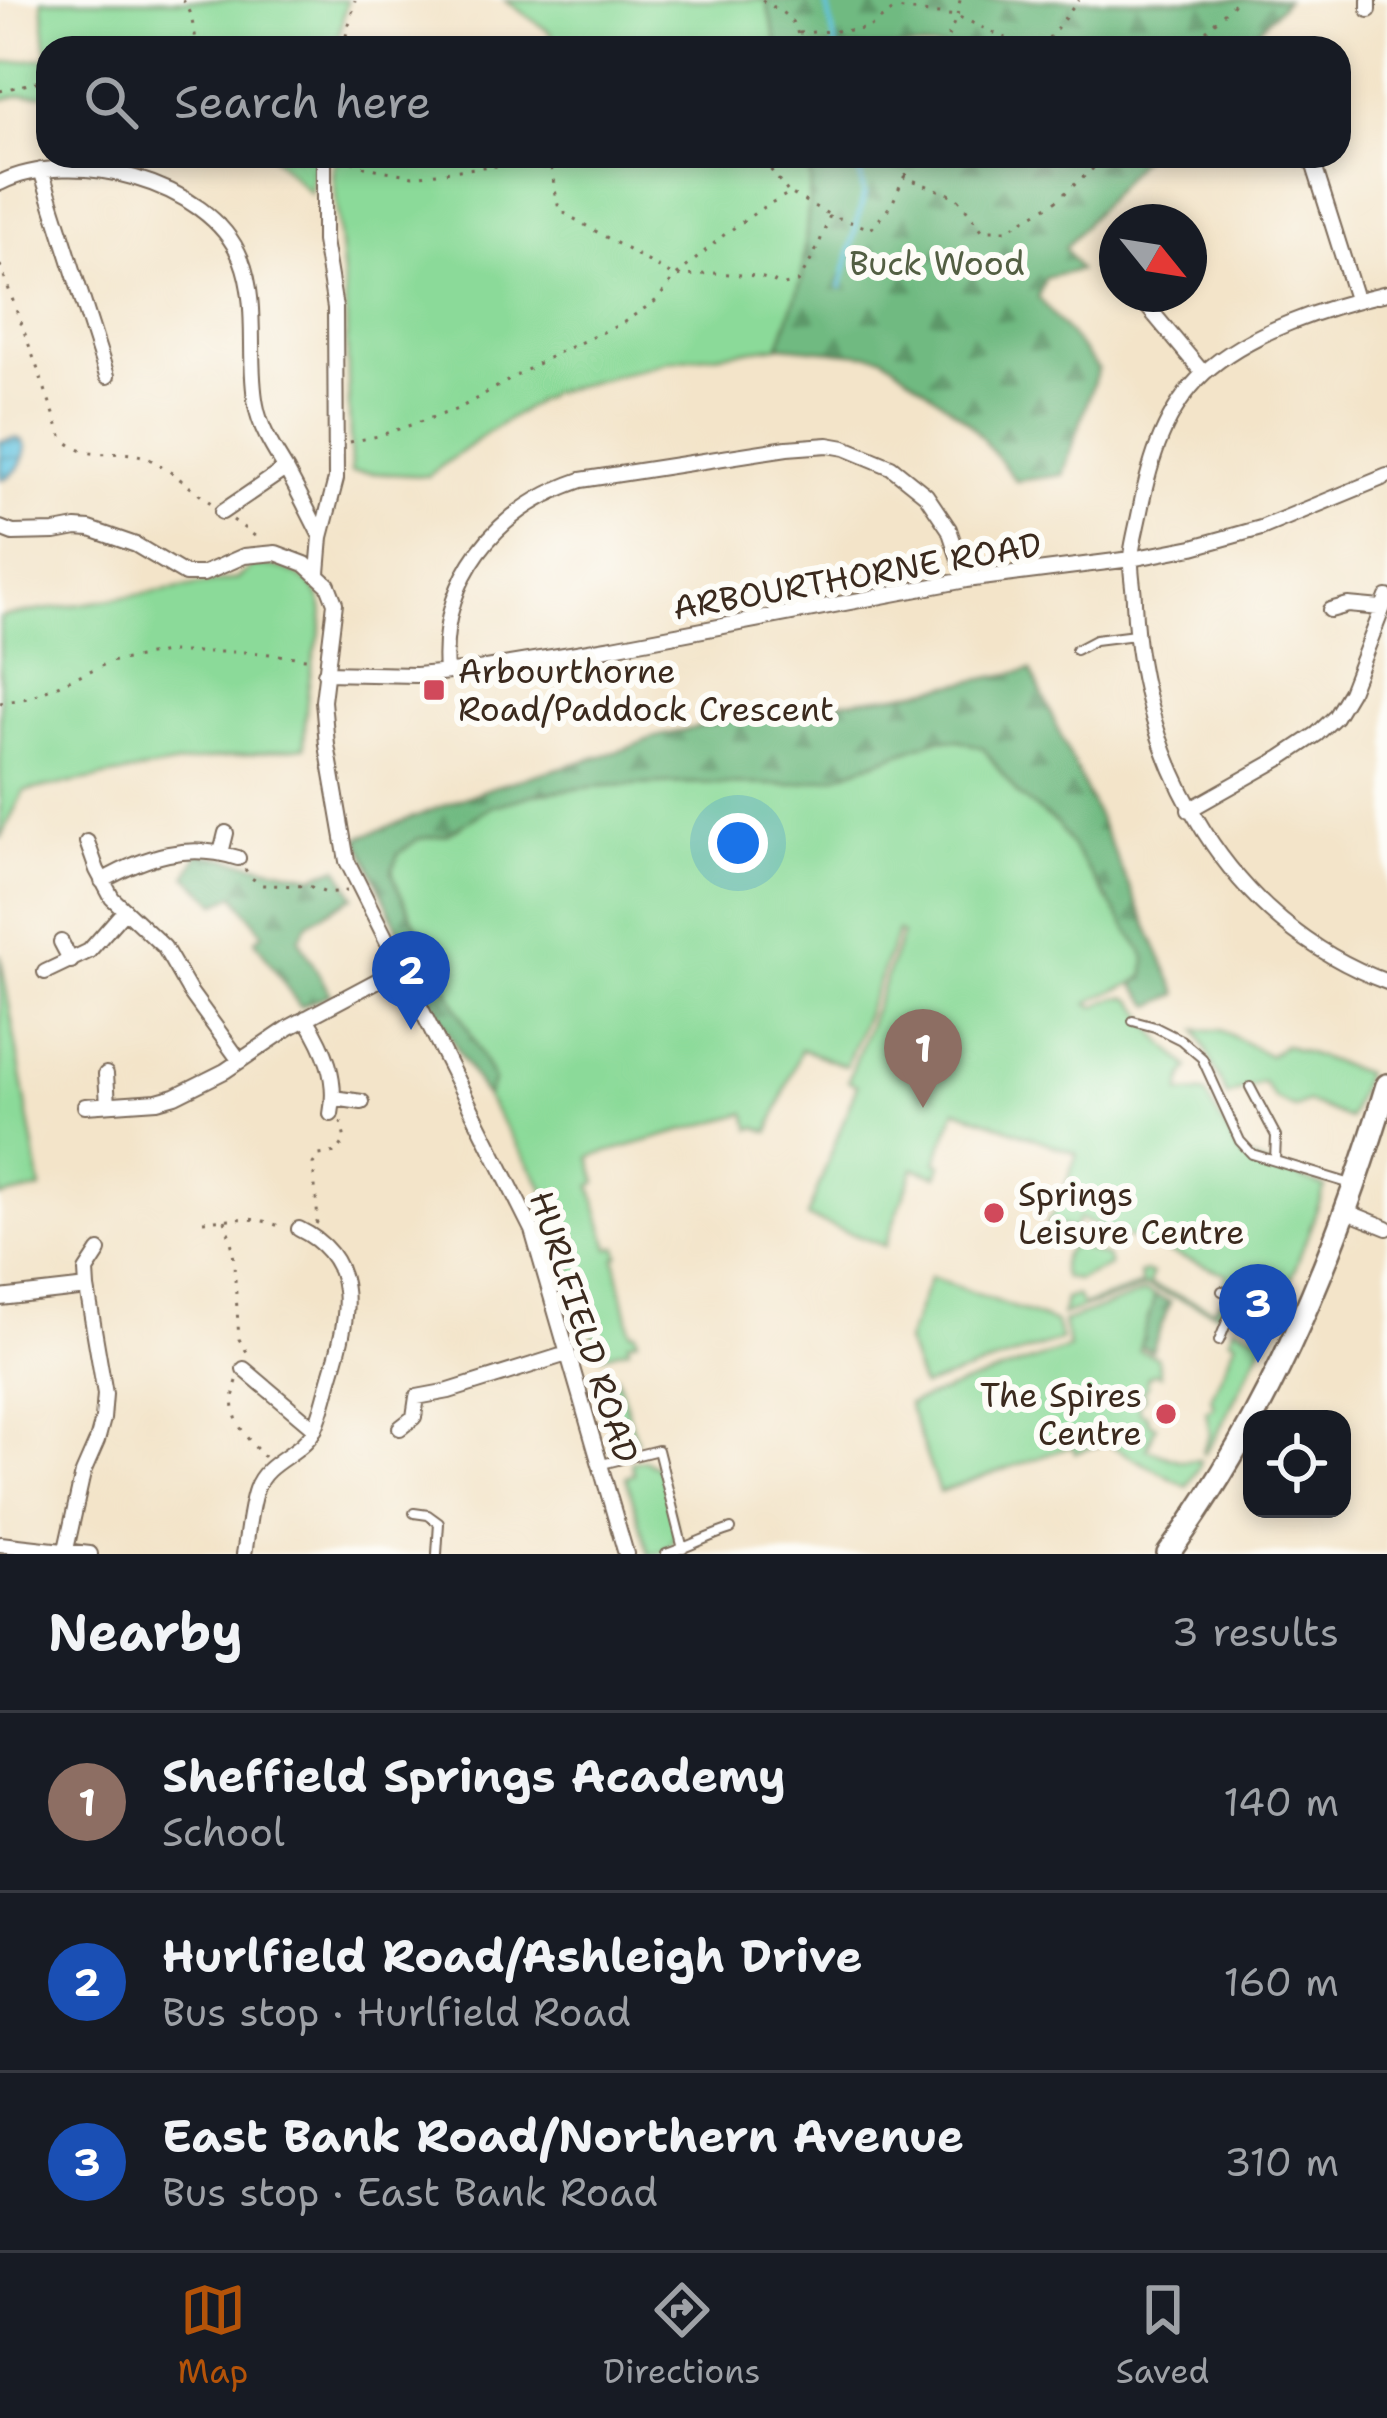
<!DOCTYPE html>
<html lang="en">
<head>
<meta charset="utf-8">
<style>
	:root { --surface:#171b24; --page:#242831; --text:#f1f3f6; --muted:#9ea1a6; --line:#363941; --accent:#b45309 }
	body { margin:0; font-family:"Shantell Sans",sans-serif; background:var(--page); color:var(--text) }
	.controls { position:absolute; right:36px; bottom:36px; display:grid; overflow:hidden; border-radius:24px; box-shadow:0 6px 18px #0003 }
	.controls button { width:108px; height:108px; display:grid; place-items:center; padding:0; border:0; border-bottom:3px solid var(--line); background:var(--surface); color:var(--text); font:60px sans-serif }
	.compass { position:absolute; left:1099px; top:204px; width:108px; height:108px; border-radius:50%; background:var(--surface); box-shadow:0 6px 18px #0003; rotate:120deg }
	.you { position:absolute; left:738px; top:843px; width:42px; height:42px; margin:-30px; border:9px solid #fff; border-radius:50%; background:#1a73e8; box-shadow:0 0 0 18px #1a73e833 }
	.badge { display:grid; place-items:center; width:78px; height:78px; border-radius:50%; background:var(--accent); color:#fff; font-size:39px; font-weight:700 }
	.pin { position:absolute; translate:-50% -99px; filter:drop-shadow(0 3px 6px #0008) }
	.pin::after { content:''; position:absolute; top:63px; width:42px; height:36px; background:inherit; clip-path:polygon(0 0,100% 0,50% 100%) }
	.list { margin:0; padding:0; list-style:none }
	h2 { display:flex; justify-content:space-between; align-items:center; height:156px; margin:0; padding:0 48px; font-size:51px }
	h2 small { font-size:39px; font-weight:400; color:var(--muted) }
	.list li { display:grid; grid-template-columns:78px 1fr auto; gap:36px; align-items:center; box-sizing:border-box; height:180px; padding:0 48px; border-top:3px solid var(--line) }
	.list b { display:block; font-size:45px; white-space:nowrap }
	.list p { margin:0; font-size:39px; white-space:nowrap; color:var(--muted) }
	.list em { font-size:39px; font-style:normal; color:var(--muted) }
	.icon { flex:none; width:66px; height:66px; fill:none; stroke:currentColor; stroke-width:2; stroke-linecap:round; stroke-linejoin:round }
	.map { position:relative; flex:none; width:1387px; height:1554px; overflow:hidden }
	.search { position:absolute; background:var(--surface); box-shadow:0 6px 18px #0003; left:36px; right:36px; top:36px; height:132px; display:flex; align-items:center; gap:30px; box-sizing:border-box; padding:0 42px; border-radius:36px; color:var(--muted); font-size:45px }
	.sheet { height:696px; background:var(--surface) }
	nav { display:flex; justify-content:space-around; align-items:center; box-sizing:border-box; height:168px; border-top:3px solid var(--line); background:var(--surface); font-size:33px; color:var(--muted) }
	nav a { display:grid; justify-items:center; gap:6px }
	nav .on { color:var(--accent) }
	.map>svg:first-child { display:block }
	.green { fill:#8bda99; stroke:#63825c; stroke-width:3 }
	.forest { fill:url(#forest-firs); stroke:#567250; stroke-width:3 }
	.water { fill:url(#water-rules); stroke:#4e767f; stroke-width:3 }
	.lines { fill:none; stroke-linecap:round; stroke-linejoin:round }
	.stream { stroke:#62c3e0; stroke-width:4.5 }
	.lane-casing { stroke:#7b6b5a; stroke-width:12 }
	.street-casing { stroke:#7b6b5a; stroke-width:18 }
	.secondary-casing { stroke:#7b6b5a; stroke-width:26 }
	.path { stroke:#7b6b5a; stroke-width:3; stroke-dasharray:3 9; stroke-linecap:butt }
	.lane { stroke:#fff; stroke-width:8 }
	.street { stroke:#fff; stroke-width:14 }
	.secondary { stroke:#fff; stroke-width:21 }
	.poi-dot { fill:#d1495b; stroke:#fdfcf7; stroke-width:4.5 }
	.labels { text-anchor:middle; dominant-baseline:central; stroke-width:12; stroke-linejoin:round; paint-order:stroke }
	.park-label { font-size:33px; fill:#535f43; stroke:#fdfcf7 }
	.street-label { font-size:33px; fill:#3b2a1e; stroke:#fdfcf7 }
	.poi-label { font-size:33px; fill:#3b2a1e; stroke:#fdfcf7; text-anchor:start }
</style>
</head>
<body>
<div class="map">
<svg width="1387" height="1554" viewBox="0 0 1387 1554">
	<defs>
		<pattern id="forest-firs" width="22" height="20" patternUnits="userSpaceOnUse" patternTransform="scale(3)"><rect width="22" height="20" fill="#70ba81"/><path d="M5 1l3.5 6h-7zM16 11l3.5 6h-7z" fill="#5d9769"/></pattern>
		<pattern id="water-rules" width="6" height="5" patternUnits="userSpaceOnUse" patternTransform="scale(3)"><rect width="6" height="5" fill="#62c3e0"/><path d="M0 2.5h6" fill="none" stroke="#529fb5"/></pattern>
	</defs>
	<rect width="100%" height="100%" fill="#fdfcf7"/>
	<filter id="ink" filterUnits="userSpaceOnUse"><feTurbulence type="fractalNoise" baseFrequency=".00833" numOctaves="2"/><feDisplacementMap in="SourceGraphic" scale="24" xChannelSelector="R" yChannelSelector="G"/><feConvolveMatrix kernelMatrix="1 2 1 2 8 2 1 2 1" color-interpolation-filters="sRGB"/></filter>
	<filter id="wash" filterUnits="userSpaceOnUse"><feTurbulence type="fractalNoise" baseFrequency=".004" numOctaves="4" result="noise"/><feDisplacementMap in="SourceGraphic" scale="48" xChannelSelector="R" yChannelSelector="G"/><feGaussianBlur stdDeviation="2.7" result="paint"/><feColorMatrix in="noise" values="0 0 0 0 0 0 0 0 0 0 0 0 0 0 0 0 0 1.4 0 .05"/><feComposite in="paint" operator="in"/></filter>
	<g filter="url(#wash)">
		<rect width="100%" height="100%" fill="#f3e4c9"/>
		<path class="green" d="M42 0H347L336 48H48V94L21 95 0 100V63L47 58Z
			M505 0H766L778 48H548L551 33Z
			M272 156H316L310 193Z
			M338 156H805L811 180 802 279 779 346 670 361 550 393 487 433 428 476 351 472 346 311 333 169Z
			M254 566C271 566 286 568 300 577 339 602 317 634 311 671 306 696 305 721 304 747L202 760 24 791 0 839V617L237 579Z
			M938 739 960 740 983 747 1018 795 1057 824 1146 957 1145 975C1127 991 1106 989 1088 1004L1095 1007C1134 985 1135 1002 1155 1032 1164 1045 1178 1056 1189 1068L1183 1079 1180 1093H1205L1240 1155 1325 1187 1281 1307 1224 1285 1227 1274 1079 1219 1073 1230 1062 1226 1046 1235 1047 1223 1059 1204 1077 1154 956 1109 936 1162 941 1164 937 1176 914 1168 885 1246 807 1217 857 1085 848 1081 902 934 898 931 846 1066 801 1049 769 1132 757 1127 751 1129 746 1113 590 1157 597 1183 591 1186 609 1248 617 1247 619 1255 615 1258 631 1332H636L638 1339 628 1342 629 1348 601 1356 543 1187 486 1097 494 1081 398 889 392 871 398 854 418 839 446 835 493 806 540 793 600 786 680 783 790 785 834 777Z
			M0 953 41 1189 0 1197Z
			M1197 1030H1221L1270 1056 1284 1045 1365 1073 1349 1119 1308 1102 1295 1108 1275 1099 1263 1082 1227 1096Z
			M1075 1245 1107 1257 1110 1266 1077 1280 1065 1278C1057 1267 1062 1250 1075 1245Z
			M1146 1272 1152 1274 1149 1285 1214 1309 1221 1300 1227 1304 1224 1315 1146 1287 1062 1315 1065 1299 1077 1295 1082 1306 1142 1285 1139 1274Z
			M930 1277 1056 1323 1061 1340 922 1387 906 1342Z
			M1145 1292 1155 1296 1139 1350 1157 1357 1160 1375 1154 1373 1147 1378 1148 1386 1143 1390 1145 1398 1138 1404 1140 1412 1147 1415 1149 1423 1156 1426 1147 1449 1181 1461 1200 1460V1465L1187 1487 1106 1443 1075 1453 1072 1446 939 1492 908 1404 1069 1348 1063 1322Z
			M1234 1326 1265 1339 1215 1438 1204 1454 1202 1452 1210 1435 1206 1411 1214 1407 1211 1398 1236 1341 1229 1338Z
			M617 1376 637 1441 627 1444 611 1391Z
			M644 1460 658 1468 661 1474 676 1529 673 1544 662 1552 649 1554 626 1477 634 1474 631 1462Z"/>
		<path class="forest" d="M766 0H1286L1242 48H778Z
			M805 156H1143L1065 248 1079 270 1045 278 1038 297 1098 369 1063 475 1016 481 968 421 883 356 779 346 802 279 811 180Z
			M1031 670 1178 994 1152 1006 1134 985 1145 975 1146 957 1057 824 1018 795 983 748 960 740 938 739 834 777 790 785 680 783 600 786 540 793 493 806 446 835 417 839 398 854 392 871 398 889 494 1081 486 1097C434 1015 397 927 358 838L493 787 626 749 652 738 772 710 898 695Z
			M199 853 313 876 338 867 354 896 308 923 299 939 330 994 300 1007 255 940 263 933 235 895 217 903 187 876Z
			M1155 1296 1170 1302 1152 1351 1140 1346Z"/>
		<path class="water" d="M15 438 22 440 26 446C24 461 17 477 0 479V441Z"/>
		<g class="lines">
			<path class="stream" d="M826 0 836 48
				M841 287 864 195 857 156"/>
		</g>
	</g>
	<g filter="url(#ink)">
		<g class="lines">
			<g class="lane-casing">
				<path id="lane" d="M1076 650 1095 640 1135 635
					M1133 1021 1155 1027 1181 1040 1202 1058 1240 1141 1252 1154 1351 1184
					M1250 1087 1276 1136 1275 1161
					M1222 1291 1298 1322
					M1219 1341 1237 1297
					M602 1464 658 1450 683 1549
					M414 1513 428 1515 439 1523 437 1554
					M666 1554C689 1547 708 1536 731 1529"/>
			</g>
			<g class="street-casing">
				<path id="street" d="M1369 10V0
					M1311 156 1356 299
					M41 170 107 376
					M0 183C71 147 209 180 241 259 259 304 247 358 256 405 260 429 275 451 287 471 299 493 310 515 321 537
					M1387 293C1329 306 1248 332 1204 373 1165 410 1150 460 1140 511 1137 526 1133 541 1131 556 1130 571 1134 587 1134 602 1141 764 1229 924 1387 982
					M1137 294 1203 373
					M222 512 285 469
					M0 528 13 533 55 532 76 528 90 529 136 545 185 574H203L244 556 276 553 305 564 328 585 335 603 323 701 327 745 347 861 532 1230 626 1554
					M318 573 321 537 336 479 335 308 324 241V156
					M1330 610 1348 605 1381 608
					M446 672C439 579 495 509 581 480L787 448 828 445 845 448 891 467 926 495 949 529 966 580
					M325 673 416 675 473 670 613 647 966 580 1131 559 1193 547 1261 528 1387 476
					M1189 810 1281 758 1317 734 1335 717 1350 692 1387 597
					M87 842 97 870 112 898 164 947 190 992 240 1061
					M221 853 226 833
					M102 881C146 856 188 842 238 858
					M61 942 71 961
					M45 972 89 951 125 910
					M306 1018C325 1049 338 1078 331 1114
					M106 1074 108 1104
					M334 1098 362 1102
					M85 1106 157 1101 175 1096 225 1071 290 1027 399 969
					M1345 1211 1387 1228
					M87 1288 86 1271 99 1251
					M0 1298 87 1288 105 1394 103 1419 97 1441 83 1473 65 1554
					M244 1369 315 1429
					M400 1428 414 1417 417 1397 449 1391 567 1354
					M0 1544 90 1554
					M244 1554C248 1533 249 1509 256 1489 266 1460 300 1456 314 1430 322 1414 326 1393 331 1376 348 1320 363 1260 299 1229"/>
			</g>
			<g class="secondary-casing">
				<path id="secondary" d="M1168 1554C1270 1415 1338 1249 1387 1085"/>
			</g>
			<path class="path" d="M183 0 190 12 198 48
				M762 0C785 15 799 18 799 48
				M799 33 867 29 895 9 957 16 1028 48
				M343 48 355 0
				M943 48 957 16 960 0
				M1041 48 1079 0
				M1189 48 1237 0
				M0 91 48 79
				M752 156 763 160 788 192
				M341 157 365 167 413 176 490 166 551 168 583 156
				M551 168 559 210 675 277 714 273 757 276 784 285 797 282C813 261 821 240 830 215L871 229 892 204 904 177 957 197 982 230H1006L1055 202 1107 156
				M905 176 916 156
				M0 265 63 439C94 466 115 445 147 458 169 468 191 489 211 503
				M350 442 378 436 458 409 555 354 621 324 657 300 675 277 725 234 765 206 790 193 830 215
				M233 520 259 539
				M0 703 28 698 110 662 166 652H251L314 659
				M245 869 250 877 262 885 309 886 326 893 347 891
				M225 1220 233 1249 239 1339 250 1357
				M203 1221C230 1219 257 1215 283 1228
				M316 1224 318 1220 313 1164 319 1155 337 1152 345 1140 341 1122
				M237 1381C226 1415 242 1433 264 1457"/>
			<use href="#lane" class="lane"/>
			<use href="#street" class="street"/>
			<use href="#secondary" class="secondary"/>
		</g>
	</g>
	<g class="poi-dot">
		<rect x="422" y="678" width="24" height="24" rx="6"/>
		<circle cx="994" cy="1213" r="12"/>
		<circle cx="1166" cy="1414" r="12"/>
	</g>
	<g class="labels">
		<g class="park-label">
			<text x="937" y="263">Buck Wood</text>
		</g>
		<g class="street-label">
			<text transform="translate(857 576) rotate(-10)">ARBOURTHORNE ROAD</text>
			<text transform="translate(584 1327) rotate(72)">HURLFIELD ROAD</text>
		</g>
		<g class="poi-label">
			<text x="458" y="671">Arbourthorne<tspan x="458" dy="38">Road/Paddock Crescent</tspan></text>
			<text x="1018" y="1194">Springs<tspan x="1018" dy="38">Leisure Centre</tspan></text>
			<text x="1142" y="1395" text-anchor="end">The Spires<tspan x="1142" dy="38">Centre</tspan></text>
		</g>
	</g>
</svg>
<div class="controls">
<button><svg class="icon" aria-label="locate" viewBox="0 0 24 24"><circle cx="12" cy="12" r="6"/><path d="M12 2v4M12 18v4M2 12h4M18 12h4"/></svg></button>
</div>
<svg class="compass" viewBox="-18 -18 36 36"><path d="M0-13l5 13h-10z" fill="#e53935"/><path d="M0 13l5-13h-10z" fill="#9ea1a6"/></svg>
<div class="you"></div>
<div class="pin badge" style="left:923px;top:1108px;background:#8d6e63">1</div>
<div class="pin badge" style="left:411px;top:1030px;background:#1a4fb4">2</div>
<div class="pin badge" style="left:1258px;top:1363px;background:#1a4fb4">3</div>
<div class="search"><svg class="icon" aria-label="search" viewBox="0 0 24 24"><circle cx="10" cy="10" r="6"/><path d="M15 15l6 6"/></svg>Search here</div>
</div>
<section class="sheet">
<h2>Nearby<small>3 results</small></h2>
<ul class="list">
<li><span class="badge" style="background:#8d6e63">1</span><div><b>Sheffield Springs Academy</b><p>School</p></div><em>140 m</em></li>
<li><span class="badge" style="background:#1a4fb4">2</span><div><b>Hurlfield Road/Ashleigh Drive</b><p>Bus stop · Hurlfield Road</p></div><em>160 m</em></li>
<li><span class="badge" style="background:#1a4fb4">3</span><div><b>East Bank Road/Northern Avenue</b><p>Bus stop · East Bank Road</p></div><em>310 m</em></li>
</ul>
</section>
<nav>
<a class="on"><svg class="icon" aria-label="map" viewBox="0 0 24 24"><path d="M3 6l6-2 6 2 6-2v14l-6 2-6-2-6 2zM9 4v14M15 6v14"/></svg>Map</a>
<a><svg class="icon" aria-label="directions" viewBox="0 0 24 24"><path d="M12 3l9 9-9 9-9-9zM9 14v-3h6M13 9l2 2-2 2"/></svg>Directions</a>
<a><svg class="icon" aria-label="saved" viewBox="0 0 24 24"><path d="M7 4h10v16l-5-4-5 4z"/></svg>Saved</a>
</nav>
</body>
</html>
